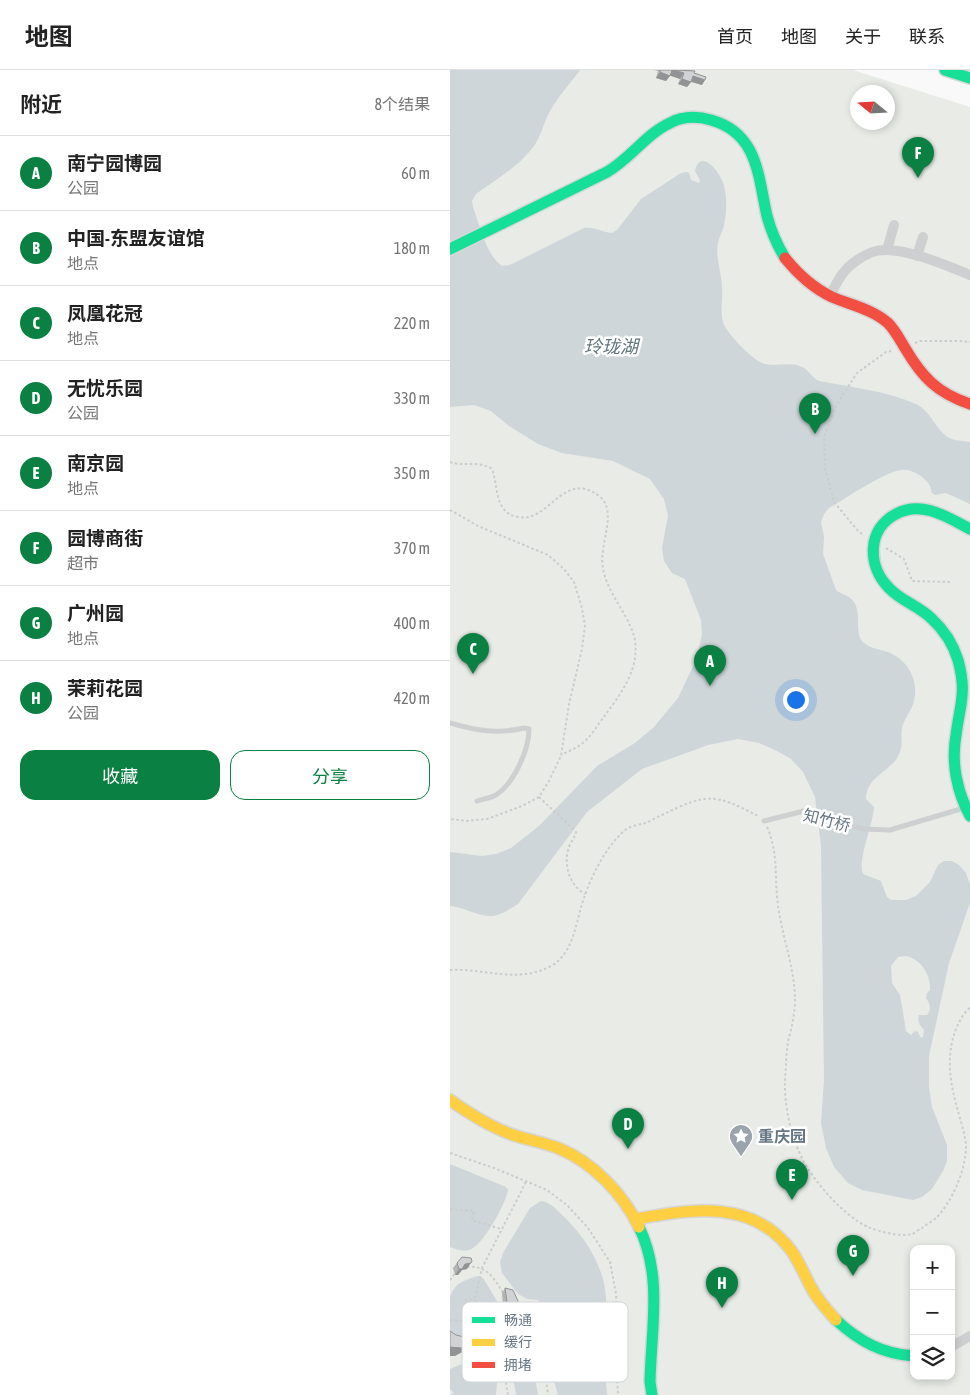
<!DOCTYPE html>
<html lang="zh">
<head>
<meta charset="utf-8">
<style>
	:root { --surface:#fff; --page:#f2f2f2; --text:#222; --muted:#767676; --line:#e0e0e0; --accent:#0b8043 }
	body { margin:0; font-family:"Asap Condensed","Noto Sans SC",sans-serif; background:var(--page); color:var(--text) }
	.controls { position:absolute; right:15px; bottom:15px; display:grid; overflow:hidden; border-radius:10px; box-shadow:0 2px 8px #0003 }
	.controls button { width:45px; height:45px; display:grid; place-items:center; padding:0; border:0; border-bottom:1px solid var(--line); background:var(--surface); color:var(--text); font:25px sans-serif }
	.compass { position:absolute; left:400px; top:15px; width:45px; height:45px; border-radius:50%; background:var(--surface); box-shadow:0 2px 8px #0003; rotate:288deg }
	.you { position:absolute; left:345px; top:629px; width:18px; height:18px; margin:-12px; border:4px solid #fff; border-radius:50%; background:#1a73e8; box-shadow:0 0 0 8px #1a73e833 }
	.badge { display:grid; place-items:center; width:32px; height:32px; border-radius:50%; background:var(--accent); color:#fff; font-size:16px; font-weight:700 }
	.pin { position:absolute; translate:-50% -41px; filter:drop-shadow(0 1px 2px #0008) }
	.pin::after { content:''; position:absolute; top:26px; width:18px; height:15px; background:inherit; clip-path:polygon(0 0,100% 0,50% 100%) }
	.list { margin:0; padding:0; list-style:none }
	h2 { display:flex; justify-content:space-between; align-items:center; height:65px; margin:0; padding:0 20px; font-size:21px }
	h2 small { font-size:16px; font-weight:400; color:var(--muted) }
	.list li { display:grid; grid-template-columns:32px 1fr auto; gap:15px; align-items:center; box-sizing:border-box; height:75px; padding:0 20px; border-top:1px solid var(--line) }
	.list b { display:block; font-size:19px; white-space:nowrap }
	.list p { margin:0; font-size:16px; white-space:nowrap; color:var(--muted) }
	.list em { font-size:16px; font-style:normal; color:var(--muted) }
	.actions { display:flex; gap:10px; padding:15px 20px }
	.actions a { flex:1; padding:11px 0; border:1px solid var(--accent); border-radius:15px; text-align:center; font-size:18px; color:var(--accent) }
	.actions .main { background:var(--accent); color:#fff }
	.icon { flex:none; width:28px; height:28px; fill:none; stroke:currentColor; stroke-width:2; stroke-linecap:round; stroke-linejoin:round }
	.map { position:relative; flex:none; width:520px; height:1325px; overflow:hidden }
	header { display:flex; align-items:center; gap:30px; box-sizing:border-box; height:70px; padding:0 25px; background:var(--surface); border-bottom:1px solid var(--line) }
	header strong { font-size:24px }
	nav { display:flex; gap:28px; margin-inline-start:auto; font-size:18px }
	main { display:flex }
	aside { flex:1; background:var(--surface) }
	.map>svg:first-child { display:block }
	.green { fill:#e8ebe6; fill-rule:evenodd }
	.water { fill:#ced6d9; fill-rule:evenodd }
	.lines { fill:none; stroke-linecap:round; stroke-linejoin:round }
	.fast-casing { stroke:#d5d6d7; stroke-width:14 }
	.slow-casing { stroke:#d5d6d7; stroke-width:14 }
	.jam-casing { stroke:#d5d6d7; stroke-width:14 }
	.path { stroke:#cbcccd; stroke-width:2; stroke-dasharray:2.5 2.5; stroke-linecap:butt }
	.lane { stroke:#cecfd0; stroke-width:5 }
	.street { stroke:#cecfd0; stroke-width:10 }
	.fast { stroke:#16e098; stroke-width:11 }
	.slow { stroke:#ffcf43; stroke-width:11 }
	.jam { stroke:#f24e42; stroke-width:11 }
	.wall { fill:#b3b5b5 }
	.shaded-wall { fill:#929394 }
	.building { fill:#d0d2d3; stroke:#929394 }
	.labels { text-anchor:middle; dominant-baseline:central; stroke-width:5; stroke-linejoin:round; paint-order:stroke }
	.street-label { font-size:16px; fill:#657683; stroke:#fff }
	.poi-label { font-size:16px; font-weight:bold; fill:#657683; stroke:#fff; text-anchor:start }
	.water-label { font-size:18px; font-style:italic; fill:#60757c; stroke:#fff }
	.key { fill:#fff; stroke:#d1d6da; stroke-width:1 }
	.key-label { font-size:14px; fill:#657683 }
</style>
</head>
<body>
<header>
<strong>地图</strong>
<nav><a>首页</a><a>地图</a><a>关于</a><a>联系</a></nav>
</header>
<main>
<aside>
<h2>附近<small>8个结果</small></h2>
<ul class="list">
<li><span class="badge">A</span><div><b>南宁园博园</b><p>公园</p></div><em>60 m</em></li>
<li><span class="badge">B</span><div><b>中国-东盟友谊馆</b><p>地点</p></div><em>180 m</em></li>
<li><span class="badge">C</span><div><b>凤凰花冠</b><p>地点</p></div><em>220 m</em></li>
<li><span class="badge">D</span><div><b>无忧乐园</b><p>公园</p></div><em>330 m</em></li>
<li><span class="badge">E</span><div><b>南京园</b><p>地点</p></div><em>350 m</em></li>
<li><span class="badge">F</span><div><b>园博商街</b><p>超市</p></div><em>370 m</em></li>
<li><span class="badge">G</span><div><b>广州园</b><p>地点</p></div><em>400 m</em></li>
<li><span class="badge">H</span><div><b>茉莉花园</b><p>公园</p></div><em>420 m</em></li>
</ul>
<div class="actions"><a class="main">收藏</a><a>分享</a></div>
</aside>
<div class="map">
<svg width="520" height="1325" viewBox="0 0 520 1325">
	<rect width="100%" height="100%" fill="#f9f9f9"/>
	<path class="green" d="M0 0H403L520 37V1325H0ZM408 22H438V52H408ZM464 1179H501V1306H464Z"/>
	<path class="water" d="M0 0H130C119 15 105 30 97 47 92 59 89 71 80 81 66 98 44 111 26 124L22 131 23 137C30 156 36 185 52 196L60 195 134 158C147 157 150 162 162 163L167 160 191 129 231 103 236 102 239 103 241 110 249 113 250 110 245 101C250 79 267 99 272 110 278 124 277 144 273 159 271 164 269 168 268 173 265 187 272 204 272 218 273 229 270 242 273 252 276 263 304 292 315 294 327 297 341 291 352 297 359 300 362 308 369 311 401 317 436 321 466 334 483 342 487 366 505 370 509 371 515 371 520 372V434L496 423 485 425 482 423C481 421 481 418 480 416 476 407 460 398 451 400 432 403 397 428 379 438L374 444 371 452 374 467 373 484 386 520C392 525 400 525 404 532 412 545 404 563 413 572 420 579 430 579 438 582 458 590 469 610 464 631 462 639 457 645 454 652 448 665 456 673 447 688 437 703 416 708 416 729L424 737C423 755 407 791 413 804L431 811 437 827 441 830H456L466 826 480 812 488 795 494 791H502L509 795 516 803 520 815V833L499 893 479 986V1017L482 1037 497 1075V1091L493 1101 482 1119 472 1127 463 1130 412 1120 398 1113 384 1097 376 1078 371 1053 374 1010 371 776 365 727 353 702 341 689 327 681 309 673 288 669 258 675 192 699 137 742 68 834C59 839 49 847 39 846 27 846 14 837 0 836V782L32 786 46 784 61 778 89 756 147 696 185 673 204 657 228 628 246 590 252 565 251 550 235 509 222 503 214 491 212 478 218 446 214 429 200 409 163 391 112 383 88 374 59 356 41 341 24 335 0 337ZM456 886C471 889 481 905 480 920L477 923 476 928C480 934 482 939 477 945H469C467 953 470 954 474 960L473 967 471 968 468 962 465 961 461 965 456 961 450 925 442 913 441 896 448 887Z
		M0 1094 56 1117 58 1120C56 1133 35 1171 23 1178 16 1183 8 1180 0 1177Z
		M91 1131C99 1132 104 1137 110 1143 133 1164 155 1196 156 1229 156 1234 156 1240 153 1244 148 1249 138 1250 131 1252 118 1255 101 1253 94 1240 92 1236 91 1233 88 1230L77 1229 68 1224 52 1203 50 1192 53 1183 80 1138Z
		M27 1206 33 1208 47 1231 48 1236 45 1248 42 1253 16 1271H0V1227C5 1213 13 1211 27 1206Z
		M67 1257 75 1258 77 1262 88 1325H66L57 1272 59 1262Z
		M136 1273 148 1275 153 1279 157 1325H108C105 1313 95 1288 109 1279 116 1274 128 1274 136 1273Z
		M35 1284 43 1290 47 1313 46 1325H0L4 1323 0 1319V1299Z"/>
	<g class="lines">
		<g class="fast-casing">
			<path id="fast" d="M495 0 520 8
				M0 179 157 102C180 89 196 64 220 53 233 46 247 46 261 50 308 63 308 106 317 146 321 161 327 175 335 188
				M520 459C497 447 472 430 446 444 417 459 417 496 439 518 451 531 469 536 482 549 494 560 503 574 508 590 517 623 510 634 506 665 501 693 507 722 520 746
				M189 1157C213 1206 201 1260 200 1312L202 1325
				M386 1250C409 1271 432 1284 464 1286"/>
		</g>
		<g class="slow-casing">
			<path id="slow" d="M0 1030C17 1042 34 1053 53 1061 71 1069 90 1071 108 1078 143 1092 173 1124 189 1157
				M186 1149C242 1139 304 1128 343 1183 350 1194 355 1206 361 1217 367 1229 377 1240 386 1250"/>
		</g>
		<g class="jam-casing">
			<path id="jam" d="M335 188C348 204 363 218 382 227 401 235 422 239 438 253 445 260 450 270 455 278 472 307 487 323 520 334"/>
		</g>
		<path class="path" d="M465 273 470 271H510L520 272
			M0 392C14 397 28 390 42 399 47 412 45 426 53 438 57 444 62 446 69 447 99 453 113 399 149 426 169 441 148 476 153 498 157 523 177 542 184 566 192 597 170 625 153 648 147 656 141 666 134 672 127 678 119 681 111 685
			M0 440 28 456 98 485 114 499 124 512 132 538 135 556 132 579 119 634 111 686 99 711 89 727 72 736 37 749 17 751 0 749
			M412 464 408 461 384 432 375 398 374 367 387 334 407 303 436 282 441 281
			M436 478 454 489 462 511 500 512
			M89 727 126 762C125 768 121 771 119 777 113 794 119 815 135 824
			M317 757C329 784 324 807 328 835 332 867 345 898 345 931 345 945 341 959 338 972 336 984 336 997 335 1010 334 1035 341 1068 353 1090 366 1114 394 1146 418 1157 430 1162 450 1167 462 1164 465 1163 469 1159 472 1158 477 1154 483 1151 487 1147 503 1130 515 1101 516 1078 516 1066 511 1053 508 1041 500 1014 495 984 507 957 510 950 514 942 520 938
			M0 900C34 898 68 914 101 896 125 883 126 848 135 825 143 803 156 777 174 761 179 756 188 755 195 753 201 751 207 747 212 745 257 723 264 723 308 746
			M0 1083 44 1098 97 1120 117 1135 138 1158 160 1192 166 1224 167 1255 166 1293 168 1325
			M0 1139 24 1141 22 1150 51 1159
			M17 1197C37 1195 44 1208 53 1223
			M0 1210 6 1202
			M62 1242C78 1246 84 1256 91 1270L167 1255
			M25 1246 51 1283 58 1325
			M0 1250 12 1251 17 1254 30 1240 25 1229 32 1198 76 1112
			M12 1251 16 1230 25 1229
			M91 1270 98 1325
			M21 1274 51 1255 57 1248"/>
		<path class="lane" d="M0 653C26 661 48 664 74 658L79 659C79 680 64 713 46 725 41 728 33 729 27 731
			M314 751 354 741 413 759 440 760 514 738"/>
		<path class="street" d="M437 180 444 155
			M467 186 473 167
			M380 226C384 218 388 209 394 202 401 193 415 184 426 181 450 175 498 196 520 205
			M501 1277 520 1266"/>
		<use href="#fast" class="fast"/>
		<use href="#slow" class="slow"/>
		<use href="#jam" class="jam"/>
	</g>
	<path class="wall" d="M204 0H242L252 15 241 12 237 17 228 14 230 9 220 5 216 11 206 8 208 1Z
		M7 1193 17 1199 12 1200 8 1205H5L3 1198Z
		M55 1218 64 1242 60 1247 51 1252 48 1248 53 1238 52 1223Z"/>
	<path class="shaded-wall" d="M222 0H224L234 3 230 9 218 5Z
		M210 2 220 6 216 11 206 8Z
		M243 6 255 10 252 15 239 11Z
		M232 9 241 12 237 17 228 14Z
		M22 1191 17 1199 12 1200 8 1205H5L9 1199 15 1194Z
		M64 1242 60 1247 51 1252 54 1246Z
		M24 1271 18 1279 5 1286H0V1277Z"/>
	<path class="building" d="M210 0H222L220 6 210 2Z
		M224 0 245 1 244 3 256 7 255 10 243 6 241 12 232 9 234 3Z
		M12 1187 21 1188 22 1191 21 1193 15 1194 12 1199H9L7 1193Z
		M55 1218 63 1220 68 1231 64 1242 54 1246 52 1243 57 1232Z
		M0 1261 6 1265 14 1267 24 1265V1271L11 1278 0 1277Z"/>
	<defs>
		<g id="sight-pin" transform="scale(1.25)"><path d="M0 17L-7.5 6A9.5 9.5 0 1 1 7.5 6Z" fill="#99a4ac" stroke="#fff"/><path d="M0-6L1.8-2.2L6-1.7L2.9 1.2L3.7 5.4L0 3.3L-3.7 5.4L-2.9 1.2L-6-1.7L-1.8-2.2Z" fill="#fff"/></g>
	</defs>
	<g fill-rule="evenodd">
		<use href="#sight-pin" x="291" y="1066"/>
	</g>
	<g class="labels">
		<g class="street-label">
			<text transform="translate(377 750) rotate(14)">知竹桥</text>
		</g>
		<g class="poi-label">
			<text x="308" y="1066">重庆园</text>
		</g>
		<g class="water-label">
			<text x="161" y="276">玲珑湖</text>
		</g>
	</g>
	<rect x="12" y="1232" width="166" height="80" rx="8" class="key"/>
	<rect x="22" y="1247" width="23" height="6" fill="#16e098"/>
	<rect x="22" y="1269" width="23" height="7" fill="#ffcf43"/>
	<rect x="22" y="1292" width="23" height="6" fill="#f24e42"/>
	<g class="key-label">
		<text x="54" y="1255">畅通</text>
		<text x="54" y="1277">缓行</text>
		<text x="54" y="1300">拥堵</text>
	</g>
</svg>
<div class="controls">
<button>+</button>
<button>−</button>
<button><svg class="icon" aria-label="layers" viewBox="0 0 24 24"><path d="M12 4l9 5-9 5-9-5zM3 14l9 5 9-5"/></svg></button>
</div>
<svg class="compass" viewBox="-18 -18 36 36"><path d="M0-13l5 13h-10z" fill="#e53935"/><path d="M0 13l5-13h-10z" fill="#767676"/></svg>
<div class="you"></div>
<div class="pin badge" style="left:260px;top:616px">A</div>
<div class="pin badge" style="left:365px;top:364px">B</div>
<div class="pin badge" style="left:23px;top:604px">C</div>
<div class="pin badge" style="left:178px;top:1079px">D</div>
<div class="pin badge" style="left:342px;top:1130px">E</div>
<div class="pin badge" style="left:468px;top:108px">F</div>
<div class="pin badge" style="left:403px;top:1206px">G</div>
<div class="pin badge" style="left:272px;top:1238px">H</div>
</div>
</main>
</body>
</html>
